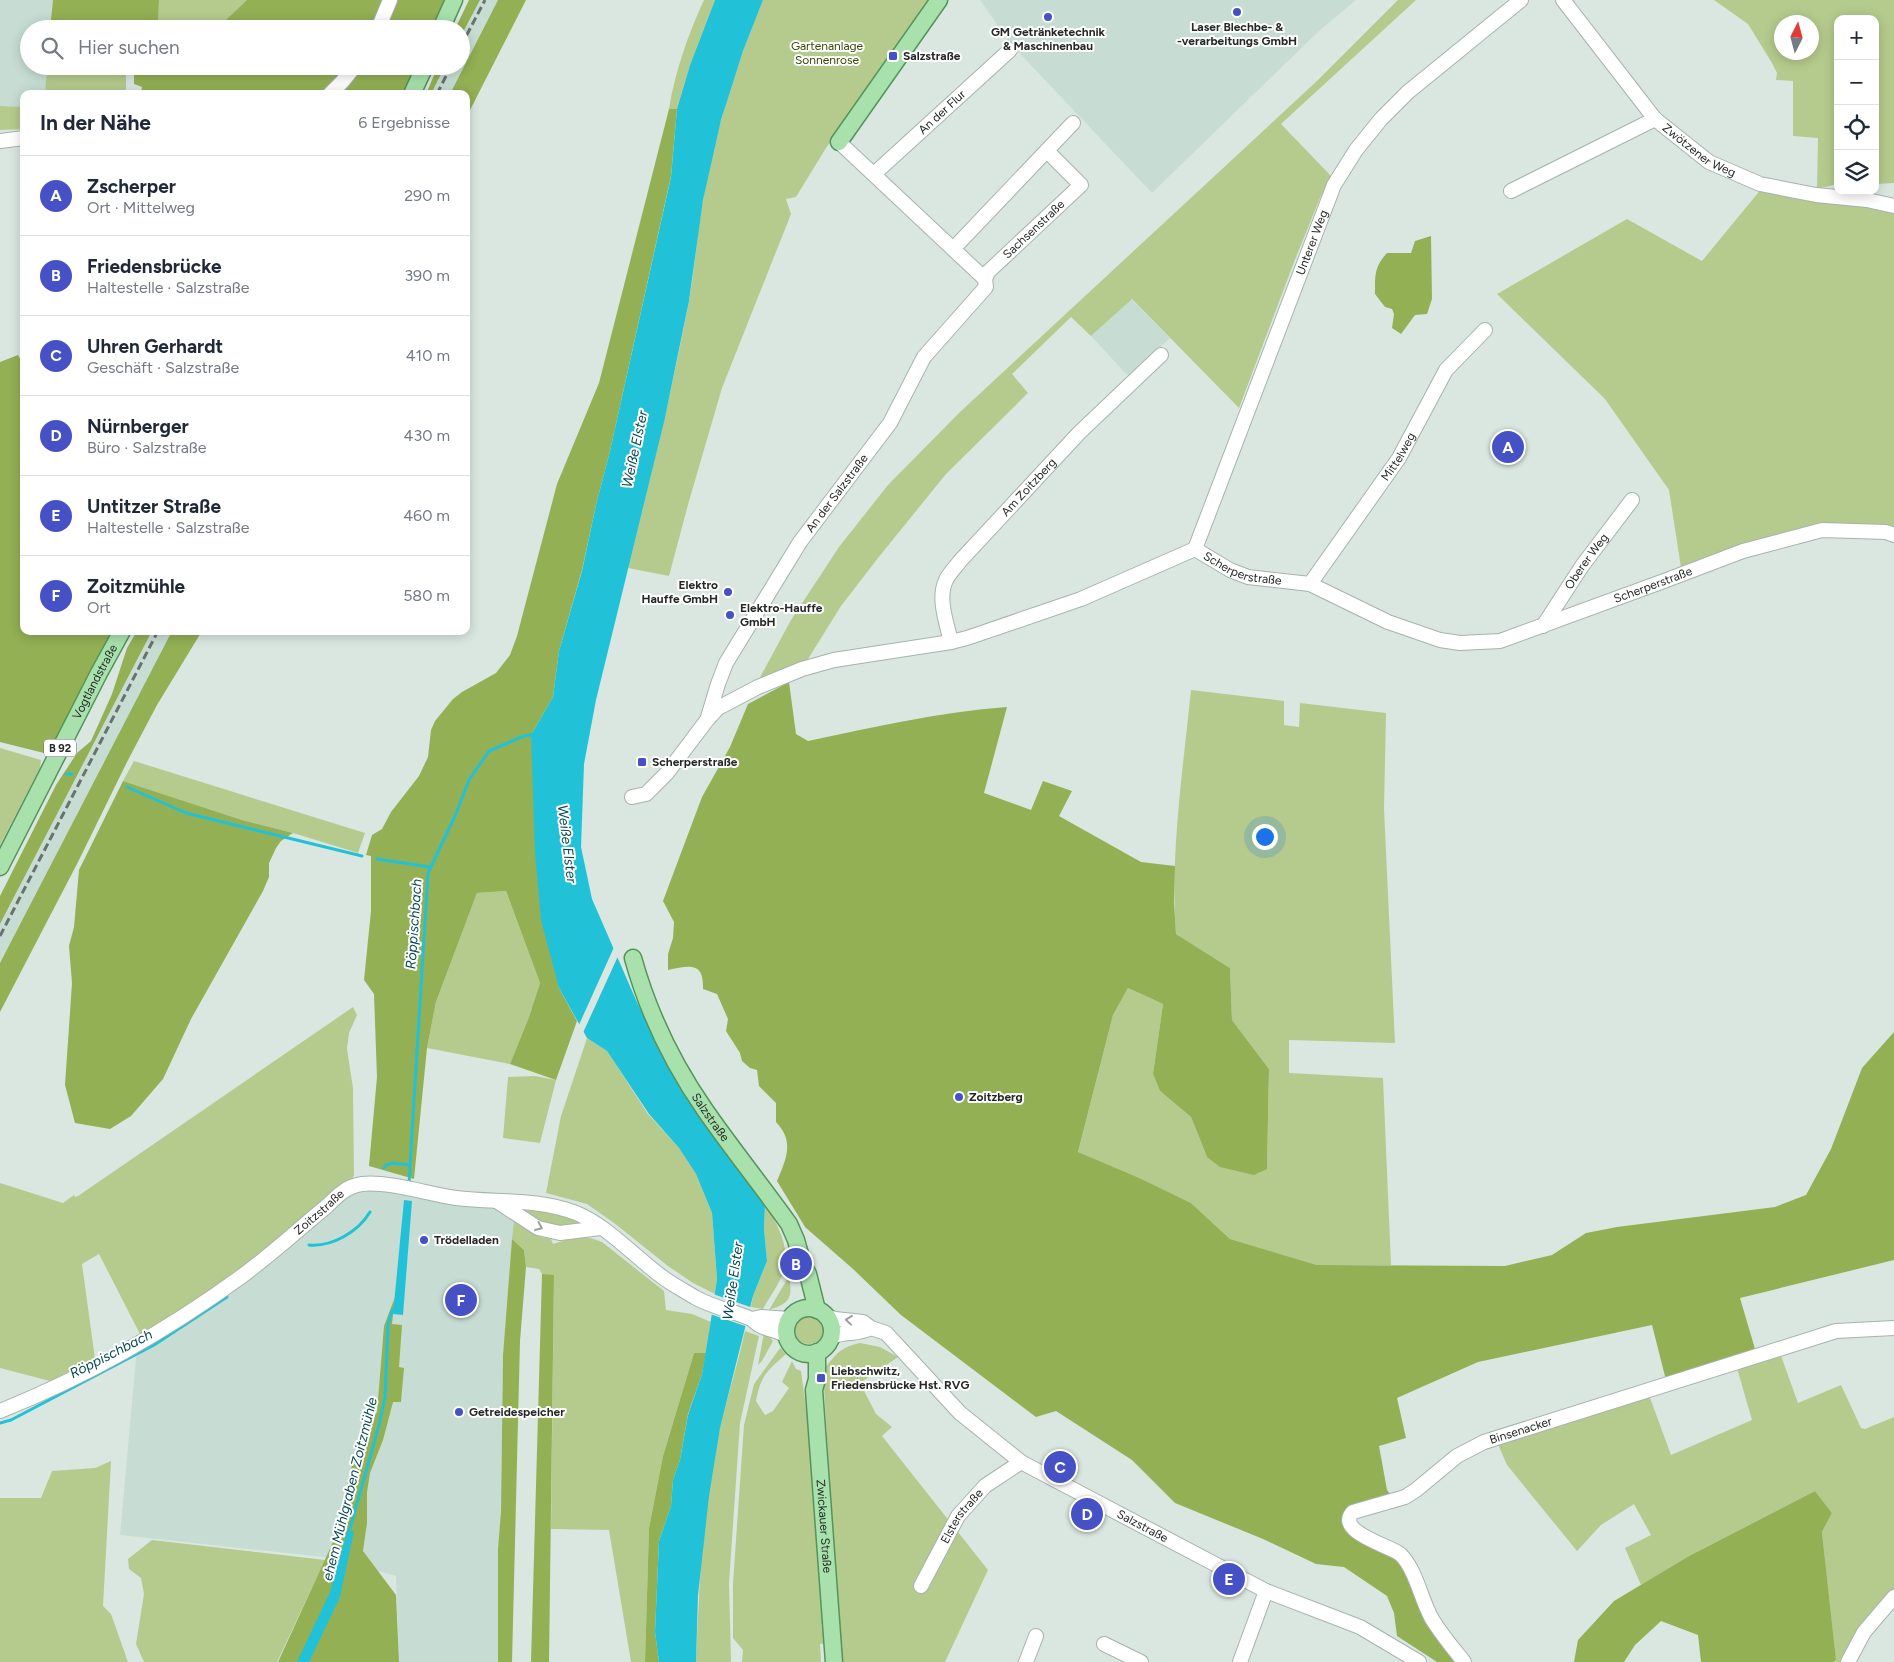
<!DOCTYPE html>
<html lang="de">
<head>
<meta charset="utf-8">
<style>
	:root { --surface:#fff; --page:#f6f6f7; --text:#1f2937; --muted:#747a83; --line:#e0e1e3; --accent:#4551c5 }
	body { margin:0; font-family:Figtree,sans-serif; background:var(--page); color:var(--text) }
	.controls { position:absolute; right:15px; top:15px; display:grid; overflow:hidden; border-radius:10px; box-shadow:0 2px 12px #0003 }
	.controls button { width:45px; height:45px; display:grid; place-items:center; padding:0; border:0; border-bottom:1px solid var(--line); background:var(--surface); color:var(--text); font:25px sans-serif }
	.compass { position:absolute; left:1774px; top:15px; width:45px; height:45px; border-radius:50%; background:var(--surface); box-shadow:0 2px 12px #0003; rotate:6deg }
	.you { position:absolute; left:1264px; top:836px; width:18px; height:18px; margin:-12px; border:4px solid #fff; border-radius:50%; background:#1a73e8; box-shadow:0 0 0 8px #1a73e833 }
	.badge { display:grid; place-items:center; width:32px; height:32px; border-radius:50%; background:var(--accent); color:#fff; font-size:16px; font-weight:700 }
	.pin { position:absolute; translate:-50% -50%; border:2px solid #fff; box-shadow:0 1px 5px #0006 }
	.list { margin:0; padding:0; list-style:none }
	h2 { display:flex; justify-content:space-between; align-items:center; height:65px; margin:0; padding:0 20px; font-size:21px }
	h2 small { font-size:16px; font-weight:400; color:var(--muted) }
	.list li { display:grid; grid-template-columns:32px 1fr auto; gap:15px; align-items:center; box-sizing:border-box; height:80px; padding:0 20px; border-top:1px solid var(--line) }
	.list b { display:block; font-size:19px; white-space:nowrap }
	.list p { margin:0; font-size:16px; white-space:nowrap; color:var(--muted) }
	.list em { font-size:16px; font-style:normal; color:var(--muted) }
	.icon { flex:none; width:28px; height:28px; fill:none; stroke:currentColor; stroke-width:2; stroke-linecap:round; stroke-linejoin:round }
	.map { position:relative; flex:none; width:1894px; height:1662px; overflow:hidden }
	.search { position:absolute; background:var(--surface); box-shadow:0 2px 12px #0003; left:20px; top:20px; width:450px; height:55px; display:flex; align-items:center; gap:12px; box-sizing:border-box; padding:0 18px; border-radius:28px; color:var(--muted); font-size:19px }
	.panel { position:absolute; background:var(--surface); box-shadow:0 2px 12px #0003; left:20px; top:90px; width:450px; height:545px; border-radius:10px }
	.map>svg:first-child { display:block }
	.built { fill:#c7ddd3 }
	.green { fill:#b5cb8d; fill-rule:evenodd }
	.forest { fill:#93b054 }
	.water { fill:#21c2d7 }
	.pier { fill:#dae7e1 }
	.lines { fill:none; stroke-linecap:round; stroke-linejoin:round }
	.stream { stroke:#21c2d7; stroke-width:3 }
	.minor-casing { stroke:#a6b3ad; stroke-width:16 }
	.major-casing { stroke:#54945a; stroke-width:19 }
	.minor { stroke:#fff; stroke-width:14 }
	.major { stroke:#a8e1ac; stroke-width:16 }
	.rail { stroke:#6a726e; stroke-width:3; stroke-dasharray:8 4; stroke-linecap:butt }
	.oneway { stroke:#9c9f9e }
	.poi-dot { fill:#4551c5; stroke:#fff; stroke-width:2 }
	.labels { text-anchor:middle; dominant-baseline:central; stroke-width:4; stroke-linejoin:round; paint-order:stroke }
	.shield { fill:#fff; stroke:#666968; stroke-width:1 }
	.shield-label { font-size:11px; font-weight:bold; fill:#242927 }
	.poi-label { font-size:12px; font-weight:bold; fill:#242927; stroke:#fff; text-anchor:start }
	.park-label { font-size:12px; fill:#354700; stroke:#fff }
	.street-label { font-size:12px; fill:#242927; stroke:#fff }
	.water-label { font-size:14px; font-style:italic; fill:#074952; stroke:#fff }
</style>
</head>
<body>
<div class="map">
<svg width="1894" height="1662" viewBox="0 0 1894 1662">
	<rect width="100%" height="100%" fill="#dae7e1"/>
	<path class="built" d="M0 0H53L50 29H29V66H47L45 94H24V107L0 106Z
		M480 0H498L450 94H431L445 66H461V36Z
		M980 0H1356L1318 32 1152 193 1009 42Z
		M1131 299 1170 338 1129 377 1091 336Z
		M152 631H172L0 963V924Z
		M371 1190 389 1191 497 1202 514 1215 503 1355 501 1511 498 1549V1662H399L396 1576 333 1558 120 1535 137 1347 346 1196 354 1192Z"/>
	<path class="green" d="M159 0H247L216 29H158Z
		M704 0H715L690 65 677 109H669C675 72 688 34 704 0Z
		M763 0H929L826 148 796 197 786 199 791 214 722 388 689 501 669 576 628 568C650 479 672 391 689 301 695 268 697 233 703 200 715 132 736 64 763 0Z
		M1398 0H1416L1281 124 1332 177 1320 198 1294 262 1239 408 1132 299 1091 336 1071 317 1012 374 1028 393 946 474 878 558 841 606 808 659 782 670 757 683 791 620 839 547 888 485 960 412 1318 80Z
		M1714 0H1894V183L1875 184V19H1838V184L1817 189 1818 138 1793 136V81L1776 80 1777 73 1772 63 1748 24ZM1782 22H1812V52H1782Z
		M47 66H126V94H45Z
		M0 106 24 107V129L0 130Z
		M1762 188 1894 211V535L1822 530 1682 574 1669 490 1605 399 1497 294 1627 219 1702 261Z
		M1191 690 1284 701V725L1299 727 1300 703 1386 713 1384 809 1395 1043 1289 1040V1073L1383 1078 1391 1265H1317L1230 1239 1191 1203 1078 1152 1113 1015 1128 988 1163 1004 1153 1074 1160 1091 1191 1117 1207 1157 1267 1169 1269 1069 1232 1020 1230 968 1176 934C1170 853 1183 770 1191 690Z
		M0 748 41 760 40 768 0 845Z
		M134 761 365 833 358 853 293 833 242 820 123 781Z
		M506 891 540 983 529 1017 510 1064 427 1048 436 1002 477 893Z
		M353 1007 357 1015 349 1033 347 1049 353 1088 354 1175 352 1179 331 1193 324 1200 242 1268 181 1310 140 1334 99 1254 82 1264 95 1359 50 1381 0 1368V1183L63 1203 74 1195 75 1197 78 1196Z
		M587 1038 607 1051 648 1114 679 1148 696 1174 712 1213 717 1279 715 1294 693 1283 668 1266 614 1223 587 1204 546 1193 561 1116Z
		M535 1076 556 1080 540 1143 503 1138 508 1077Z
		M514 1204 527 1205 588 1224 554 1227 542 1225Z
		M765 1204C779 1226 793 1252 781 1278 776 1289 768 1299 763 1309L751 1307 753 1296 767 1261 764 1229Z
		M514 1219 541 1237 551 1239 553 1244C572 1238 583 1234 602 1242L664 1291 666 1310 692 1314 711 1322 706 1353H694L663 1456 649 1528 645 1662H631L609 1530 551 1529 554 1276 542 1274 539 1269 526 1267 524 1250 512 1239Z
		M789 1276C793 1298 790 1303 769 1310Z
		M795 1330a14 14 0 1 1 28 0a14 14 0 1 1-28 0Z
		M745 1331 759 1336 740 1423 729 1583 731 1662H696C699 1584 703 1504 720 1427 728 1395 738 1363 745 1331Z
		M764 1333 767 1334 773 1341 762 1361 758 1365Z
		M860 1343 880 1347 898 1357 860 1383 876 1414 892 1427 882 1436 988 1570 945 1662H843L830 1489 823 1371C835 1355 840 1347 860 1343Z
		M780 1348 786 1354C767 1371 761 1375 756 1401L765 1415 773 1411 789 1388 782 1382 792 1361 796 1369 801 1371 810 1437 827 1643 820 1644 821 1662H742L743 1650 733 1638V1583L744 1425 754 1384Z
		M1780 1353 1798 1403 1841 1385 1861 1428 1865 1429 1894 1417V1597L1848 1662H1836L1822 1532 1832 1513 1815 1491 1689 1556 1641 1585 1625 1548 1651 1535 1634 1504 1601 1525 1577 1551 1507 1465 1497 1442 1649 1395 1671 1455 1752 1420 1737 1368Z
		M111 1461 103 1606 111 1614 128 1662H0V1498H41L52 1471 95 1468Z
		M152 1540 325 1560 277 1662H144L136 1644 144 1594 141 1578 129 1569 128 1559Z"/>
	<path class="forest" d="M53 0H159L158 28 162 29H50Z
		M247 0H446L433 29H216Z
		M469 0H480L461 36V29H455Z
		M498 0H526L466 118V94H450Z
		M134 66H417L404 94H141L142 87 134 84Z
		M438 66H445L431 94H426Z
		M669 109H677L671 176 610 451 596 505 582 570 559 651 553 697 531 735 559 988 577 1021 556 1080 510 1064 529 1017 540 983 506 891 477 893 436 1002 427 1048 414 1179 369 1166 377 1077 374 994 364 980 371 911V856L366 855 372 835 382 829 391 812 419 776 428 757 431 730 435 721 453 699 462 692 496 673 510 655 517 636 557 484 599 383Z
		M1431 236 1432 299 1427 314 1415 315 1401 334 1392 328 1394 314 1392 309 1385 307 1375 294C1375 276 1374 267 1387 253H1411L1415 241Z
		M18 355 24 366V631H115L51 749 44 753 0 742V362Z
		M137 631H152L0 924V896L56 785 77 753 91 741 112 694 127 648Z
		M172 631H202L157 705 127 762 78 862 0 1012V963Z
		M789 682 796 734 808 741C874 727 939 712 1007 707L984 793 1031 810 1043 781 1072 791 1059 816 1141 862 1175 866 1174 902 1176 934 1230 968 1232 1020 1269 1069 1267 1169 1254 1175 1220 1167 1207 1157 1191 1117 1160 1091 1153 1074 1163 1004 1128 988 1113 1015 1078 1152 1139 1178 1191 1203 1230 1239 1317 1265 1505 1266 1552 1255 1586 1233 1617 1227 1775 1207 1806 1195 1831 1149 1862 1068 1894 1032V1260L1740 1298 1755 1349 1666 1380 1652 1325 1478 1362 1397 1398 1406 1438 1379 1446 1387 1490 1394 1499 1344 1521 1401 1556 1463 1662H1437L1397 1636 1394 1613 1387 1596 1344 1567 1316 1564 1263 1539 1175 1503 1132 1460 1056 1411 1036 1417 901 1315 853 1269 805 1227 777 1181C786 1159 795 1142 776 1122V1103L759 1086 757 1070 750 1068 742 1061 740 1053 726 1031 728 1019 717 994 703 989C704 961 689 966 668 970V954L673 938 674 922 663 901 702 797 730 747 748 704Z
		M123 781 242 820 293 833 281 841 276 848 269 863V877L263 891 191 1019 163 1079 131 1116 110 1129 75 1123 65 1085 72 983 69 946 74 927 79 870Z
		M512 1239 524 1250 526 1267 520 1341 512 1662H498V1549L501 1511 503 1355Z
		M542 1274 554 1275 549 1662H531Z
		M395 1297 392 1324 402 1325 399 1367 404 1368 401 1402H393L383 1440 370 1473 367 1492V1523L363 1551 396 1595 399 1662H278L333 1542 357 1445 377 1412 384 1326Z
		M694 1353H706L702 1374 688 1414 680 1460 673 1480 671 1506 659 1541 655 1632 659 1662H645L649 1528 663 1456Z
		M1815 1491 1832 1513 1822 1532 1836 1660 1834 1662H1701L1698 1635 1661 1621 1635 1645 1624 1662H1574L1578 1640 1614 1601 1689 1556Z"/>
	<path class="water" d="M715 0H763L743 51 721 120 703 200 689 301 664 422 596 700 584 764 581 847 592 899 636 1000 667 1064 685 1094 765 1204 764 1229 767 1261 753 1296 720 1428 709 1496 698 1596 696 1662H659L655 1632 659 1541 671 1506 673 1480 680 1460 688 1415 702 1374 710 1326 717 1279 712 1213 696 1174 679 1148 649 1114 607 1051 587 1038 559 988 541 920 535 854 531 735 553 697 559 651 582 571 596 505 610 451 671 177 677 109 690 65Z
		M404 1200 412 1201 403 1315 393 1314Z
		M347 1531H354L340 1597 309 1662H297L330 1592Z"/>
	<path class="pier" d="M615 945 619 954 582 1035 578 1027Z
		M713 1294 753 1308 748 1327 710 1314Z"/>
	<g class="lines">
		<path class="stream" d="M66 774H72
			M127 787 186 813 362 856
			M377 859 430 867
			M384 1168 386 1165 393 1163 410 1165 428 873 455 816 469 780 489 751 524 736 535 734
			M409 1185 410 1165
			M309 1245C332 1247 358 1232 370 1212
			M0 1423 11 1420 154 1345 227 1297
			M349 1532 379 1425 385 1397 388 1324 392 1311 395 1308"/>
		<g class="minor-casing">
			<g id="minor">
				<path id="s1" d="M1563 0 1655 119 1709 162 1760 184 1816 195 1867 200 1894 206"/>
				<path d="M378 29 390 0"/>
				<path d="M330 94 342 82 355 66"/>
				<path d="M0 141 24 138"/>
				<path d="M839 142 985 279"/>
				<path id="s2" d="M874 174 1010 50"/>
				<path d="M1511 191 1655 119"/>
				<path d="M954 248 1073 123"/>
				<path id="s3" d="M1195 549 1334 185 1356 150 1381 119 1408 92 1521 0"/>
				<path id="s4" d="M1310 584 1399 458 1446 370 1485 330"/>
				<path id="s5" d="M1543 626 1582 566 1632 500"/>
				<path id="s6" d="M951 642C947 624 937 598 946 580 949 573 956 567 960 561L1079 433 1161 355"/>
				<path id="s7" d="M708 717 718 684 726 663 800 542 890 423 924 357 986 287 985 279 988 272 1081 185 1047 151"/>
				<path id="s8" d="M632 797 646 794 667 773 707 720 718 708 758 687 802 669 834 660 951 642 967 638 1081 599 1195 549 1230 570 1248 577 1310 584 1388 622 1440 640 1460 643 1500 641 1664 581 1743 551 1822 530 1886 532 1894 535"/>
				<path d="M498 1202 538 1228 560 1233 600 1228"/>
				<path id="s9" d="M825 1316 835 1319 863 1322 871 1328 886 1333 960 1413 1021 1462 1266 1591 1360 1627 1419 1662"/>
				<path d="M752 1319 761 1317 789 1319"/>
				<path d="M831 1337C844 1331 858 1335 871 1328"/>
				<path id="s10" d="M0 1411C85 1377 168 1330 242 1276 272 1254 299 1229 327 1206 338 1195 347 1186 362 1184 389 1181 428 1194 456 1198 496 1203 537 1198 576 1213 606 1225 634 1256 661 1276 671 1284 685 1291 696 1298 713 1307 732 1311 749 1318 753 1319 755 1323 759 1325 767 1330 778 1330 786 1336"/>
				<path id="s11" d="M921 1586 958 1516 985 1486 1021 1462"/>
				<path d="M1104 1644 1141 1662"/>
				<path d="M1026 1662 1036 1636"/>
				<path d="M1240 1662 1266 1591"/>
				<path id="s12" d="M1464 1662C1453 1648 1441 1634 1432 1619 1421 1600 1416 1569 1400 1554 1390 1546 1334 1531 1353 1512L1405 1497 1416 1490 1457 1456 1484 1442 1836 1331 1894 1328"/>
				<path d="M1848 1662 1864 1632 1894 1597"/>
			</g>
		</g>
		<g class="major-casing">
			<g id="major">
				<path d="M441 29 454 0"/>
				<path d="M412 94 425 66"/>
				<path d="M839 142 939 0"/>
				<path id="s13" d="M0 867 99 673 122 631"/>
				<path id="s14" d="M633 958C648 1012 673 1064 705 1110 732 1149 762 1186 789 1224L796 1240 803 1265 808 1274 817 1310"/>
				<circle cx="809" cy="1331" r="23"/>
				<path id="s15" d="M817 1352V1379L814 1390 834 1662"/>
			</g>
		</g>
		<use href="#minor" class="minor"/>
		<use href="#major" class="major"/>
		<path class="rail" d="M461 46 485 0
			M437 94 451 66
			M0 936 158 631"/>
	</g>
	<defs><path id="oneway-chevron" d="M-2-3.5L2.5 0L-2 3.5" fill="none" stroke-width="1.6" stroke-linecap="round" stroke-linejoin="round" transform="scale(1.25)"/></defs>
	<g class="oneway">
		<use href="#oneway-chevron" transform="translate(539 1227) rotate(24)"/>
		<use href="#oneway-chevron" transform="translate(849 1320) rotate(-174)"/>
	</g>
	<g class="poi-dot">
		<circle cx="1237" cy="12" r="5"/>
		<circle cx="1048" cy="17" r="5"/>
		<rect x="888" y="51" width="10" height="10" rx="2.5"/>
		<circle cx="728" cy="592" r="5"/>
		<circle cx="730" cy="615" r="5"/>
		<rect x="637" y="757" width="10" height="10" rx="2.5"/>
		<circle cx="959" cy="1097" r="5"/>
		<circle cx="424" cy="1240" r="5"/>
		<rect x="816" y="1373" width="10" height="10" rx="2.5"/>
		<circle cx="459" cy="1412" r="5"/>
	</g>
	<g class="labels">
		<rect class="shield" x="44" y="739.5" width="32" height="17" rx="4"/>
		<g class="shield-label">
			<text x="60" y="748">B 92</text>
		</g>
		<g class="poi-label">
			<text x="1237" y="27" text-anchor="middle">Laser Blechbe- &amp;<tspan x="1237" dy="14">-verarbeitungs GmbH</tspan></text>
			<text x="1048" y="32" text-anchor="middle">GM Getränketechnik<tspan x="1048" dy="14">&amp; Maschinenbau</tspan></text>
			<text x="903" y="56">Salzstraße</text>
			<text x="718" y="585" text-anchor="end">Elektro<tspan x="718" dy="14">Hauffe GmbH</tspan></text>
			<text x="740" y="608">Elektro-Hauffe<tspan x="740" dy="14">GmbH</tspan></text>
			<text x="652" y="762">Scherperstraße</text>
			<text x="969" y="1097">Zoitzberg</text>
			<text x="434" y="1240">Trödelladen</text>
			<text x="831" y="1371">Liebschwitz,<tspan x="831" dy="14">Friedensbrücke Hst. RVG</tspan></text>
			<text x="469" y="1412">Getreidespeicher</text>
		</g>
		<g class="park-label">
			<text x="827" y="46">Gartenanlage<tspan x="827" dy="14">Sonnenrose</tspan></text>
		</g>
		<g class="street-label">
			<text stroke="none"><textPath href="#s2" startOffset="92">An der Flur</textPath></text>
			<text stroke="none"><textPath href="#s1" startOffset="205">Zwötzener Weg</textPath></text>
			<text stroke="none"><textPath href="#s7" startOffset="594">Sachsenstraße</textPath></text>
			<text stroke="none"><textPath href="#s3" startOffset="328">Unterer Weg</textPath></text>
			<text stroke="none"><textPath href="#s4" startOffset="155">Mittelweg</textPath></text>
			<text stroke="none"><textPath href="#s6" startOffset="188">Am Zoitzberg</textPath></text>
			<text stroke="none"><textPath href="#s7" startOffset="260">An der Salzstraße</textPath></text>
			<text stroke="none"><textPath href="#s5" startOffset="78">Oberer Weg</textPath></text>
			<text stroke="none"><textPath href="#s8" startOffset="685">Scherperstraße</textPath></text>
			<text stroke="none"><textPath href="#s8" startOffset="1120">Scherperstraße</textPath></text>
			<text stroke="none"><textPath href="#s13" startOffset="208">Vogtlandstraße</textPath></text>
			<text stroke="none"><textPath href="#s14" startOffset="178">Salzstraße</textPath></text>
			<text stroke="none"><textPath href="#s10" startOffset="378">Zoitzstraße</textPath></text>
			<text stroke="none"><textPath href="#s12" startOffset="388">Binsenacker</textPath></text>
			<text stroke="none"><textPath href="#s11" startOffset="81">Elsterstraße</textPath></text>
			<text stroke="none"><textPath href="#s15" startOffset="175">Zwickauer Straße</textPath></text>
			<text stroke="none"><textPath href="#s9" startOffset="389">Salzstraße</textPath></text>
		</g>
		<g class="water-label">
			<text transform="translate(635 449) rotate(-78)">Weiße Elster</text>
			<text transform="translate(567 844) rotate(83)">Weiße Elster</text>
			<text transform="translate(414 924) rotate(-86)">Röppischbach</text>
			<text transform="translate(733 1281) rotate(-82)">Weiße Elster</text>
			<text transform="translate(111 1354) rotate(-27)">Röppischbach</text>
			<text transform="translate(350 1489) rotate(-76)">ehem Mühlgraben Zoitzmühle</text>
		</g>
	</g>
</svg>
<div class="controls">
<button>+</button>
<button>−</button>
<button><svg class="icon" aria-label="locate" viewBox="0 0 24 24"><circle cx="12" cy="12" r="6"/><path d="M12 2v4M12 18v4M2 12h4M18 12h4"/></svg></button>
<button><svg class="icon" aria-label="layers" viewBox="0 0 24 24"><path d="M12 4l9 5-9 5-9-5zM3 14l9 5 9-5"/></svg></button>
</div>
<svg class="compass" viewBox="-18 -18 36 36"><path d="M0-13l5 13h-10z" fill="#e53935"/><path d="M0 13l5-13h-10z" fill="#747a83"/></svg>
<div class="you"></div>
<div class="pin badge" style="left:1508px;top:447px">A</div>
<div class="pin badge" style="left:796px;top:1264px">B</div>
<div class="pin badge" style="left:1060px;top:1467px">C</div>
<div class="pin badge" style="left:1087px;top:1514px">D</div>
<div class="pin badge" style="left:1229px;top:1579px">E</div>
<div class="pin badge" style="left:461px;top:1300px">F</div>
<div class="search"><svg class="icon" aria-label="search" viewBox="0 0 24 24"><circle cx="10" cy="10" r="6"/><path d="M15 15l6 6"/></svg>Hier suchen</div>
<section class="panel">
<h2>In der Nähe<small>6 Ergebnisse</small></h2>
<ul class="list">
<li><span class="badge">A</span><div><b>Zscherper</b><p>Ort · Mittelweg</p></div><em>290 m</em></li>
<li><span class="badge">B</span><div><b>Friedensbrücke</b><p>Haltestelle · Salzstraße</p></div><em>390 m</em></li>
<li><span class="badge">C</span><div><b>Uhren Gerhardt</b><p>Geschäft · Salzstraße</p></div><em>410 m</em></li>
<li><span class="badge">D</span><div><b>Nürnberger</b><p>Büro · Salzstraße</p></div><em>430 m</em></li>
<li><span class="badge">E</span><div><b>Untitzer Straße</b><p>Haltestelle · Salzstraße</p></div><em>460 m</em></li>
<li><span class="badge">F</span><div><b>Zoitzmühle</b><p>Ort</p></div><em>580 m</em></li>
</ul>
</section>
</div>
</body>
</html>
